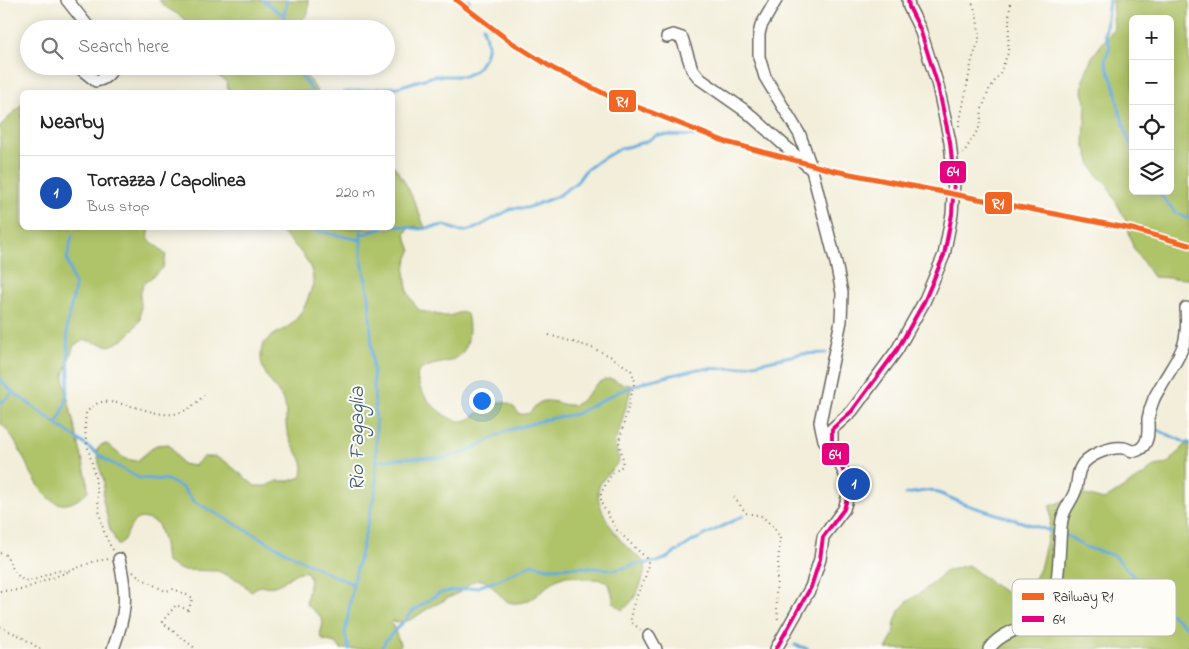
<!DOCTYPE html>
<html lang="en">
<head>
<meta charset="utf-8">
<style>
	:root { --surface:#fff; --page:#f2f2f2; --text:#222; --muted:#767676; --line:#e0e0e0; --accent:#111827 }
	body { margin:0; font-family:"Indie Flower",sans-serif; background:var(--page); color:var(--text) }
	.controls { position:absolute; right:15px; top:15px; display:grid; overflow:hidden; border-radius:8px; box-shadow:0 2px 12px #0003 }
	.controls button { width:45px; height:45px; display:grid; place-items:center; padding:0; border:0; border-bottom:1px solid var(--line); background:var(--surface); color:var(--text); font:25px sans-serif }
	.you { position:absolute; left:481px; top:400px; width:18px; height:18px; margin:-12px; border:4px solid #fff; border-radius:50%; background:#1a73e8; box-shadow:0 0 0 8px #1a73e833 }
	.badge { display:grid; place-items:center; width:32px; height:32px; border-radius:50%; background:var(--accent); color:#fff; font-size:16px; font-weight:700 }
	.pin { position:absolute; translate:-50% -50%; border:2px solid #fff; box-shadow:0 1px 5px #0006 }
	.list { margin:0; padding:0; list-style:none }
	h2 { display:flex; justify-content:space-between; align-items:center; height:65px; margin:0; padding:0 20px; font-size:21px }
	h2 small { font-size:16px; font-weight:400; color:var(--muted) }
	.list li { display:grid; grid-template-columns:32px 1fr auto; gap:15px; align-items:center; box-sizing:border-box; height:75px; padding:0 20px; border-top:1px solid var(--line) }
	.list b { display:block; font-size:19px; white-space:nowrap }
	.list p { margin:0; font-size:16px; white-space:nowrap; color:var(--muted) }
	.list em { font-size:16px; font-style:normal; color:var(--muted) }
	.icon { flex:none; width:28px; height:28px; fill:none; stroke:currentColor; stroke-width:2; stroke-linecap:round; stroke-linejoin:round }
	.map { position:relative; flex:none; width:1189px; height:649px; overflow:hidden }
	.search { position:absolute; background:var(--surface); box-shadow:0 2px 12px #0003; left:20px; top:20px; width:375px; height:55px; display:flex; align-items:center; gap:12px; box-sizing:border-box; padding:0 18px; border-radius:28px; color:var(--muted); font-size:19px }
	.panel { position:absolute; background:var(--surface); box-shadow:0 2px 12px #0003; left:20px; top:90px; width:375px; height:140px; border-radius:8px }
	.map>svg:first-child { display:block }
	.grass { fill:#afc367; stroke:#667042; fill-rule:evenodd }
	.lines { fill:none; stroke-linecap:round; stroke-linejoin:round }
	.stream { stroke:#64abdb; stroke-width:3 }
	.minor-casing { stroke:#67665e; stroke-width:14 }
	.path { stroke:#67665e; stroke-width:2; stroke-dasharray:1 4; stroke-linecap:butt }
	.minor { stroke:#fff; stroke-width:11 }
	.bus-1-casing { stroke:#fdfcf7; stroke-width:8 }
	.bus-1 { stroke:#e5007d; stroke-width:4 }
	.rail-1-casing { stroke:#fdfcf7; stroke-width:9 }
	.rail-1 { stroke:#f26522; stroke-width:5 }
	.labels { text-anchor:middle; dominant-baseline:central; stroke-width:4; stroke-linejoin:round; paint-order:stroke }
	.water-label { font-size:21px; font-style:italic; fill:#3c5c72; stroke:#fdfcf7 }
	.key { fill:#fdfcf7; stroke:#bab9b5; stroke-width:1 }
	.key-label { font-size:14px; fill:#1c1c1c }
	.line-badge { stroke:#fdfcf7; stroke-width:2 }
	.badge-label { font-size:14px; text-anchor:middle; font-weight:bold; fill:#fff }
</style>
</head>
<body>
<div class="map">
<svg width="1189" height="649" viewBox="0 0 1189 649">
	<rect width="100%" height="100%" fill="#fdfcf7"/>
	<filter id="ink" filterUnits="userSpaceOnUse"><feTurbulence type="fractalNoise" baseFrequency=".02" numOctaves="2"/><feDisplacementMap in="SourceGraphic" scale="10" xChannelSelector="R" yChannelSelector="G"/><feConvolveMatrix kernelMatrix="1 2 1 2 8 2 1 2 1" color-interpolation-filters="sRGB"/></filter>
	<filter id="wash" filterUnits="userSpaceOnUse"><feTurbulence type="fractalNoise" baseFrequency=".0096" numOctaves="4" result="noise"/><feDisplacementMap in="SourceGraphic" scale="20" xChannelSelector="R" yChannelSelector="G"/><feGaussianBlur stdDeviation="1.12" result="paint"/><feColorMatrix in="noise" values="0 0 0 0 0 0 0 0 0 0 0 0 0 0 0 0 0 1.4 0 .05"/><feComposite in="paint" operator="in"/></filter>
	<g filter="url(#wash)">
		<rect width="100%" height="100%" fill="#f2eeda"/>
		<path class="grass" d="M159 0H309L308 13 295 29H191C181 10 169 14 159 0Z
			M1112 0H1189V279L1153 277 1133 247 1126 221 1108 186 1099 177 1092 167 1084 143 1086 105 1082 92 1083 80 1092 57 1114 28ZM1133 19H1170V191H1133Z
			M211 66H298L308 78 318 92H229L226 81 215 74Z
			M22 104V228H150L148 239 157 246 166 255 163 268 143 284 140 296 141 307 140 320 132 331 123 340 110 346 85 340 74 345 64 375 65 386 87 479 88 491C41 539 27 442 0 423V126Z
			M393 165C407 180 418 211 426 230L414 226 409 228 405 234 411 251 406 263 405 276 408 293 416 307 421 311 444 316H450L461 312 467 314C471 330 470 355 450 361 439 364 428 364 418 372 412 390 446 424 463 421 479 419 482 401 500 402 509 402 515 407 519 414 534 416 530 407 541 402 552 398 561 406 572 405 586 404 592 379 610 379 614 379 617 382 620 383 625 384 627 383 632 386L618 435 614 442 619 460C614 470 603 476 599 487 593 504 616 537 628 548 634 554 640 557 646 564 644 579 636 602 622 610L614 604C610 583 610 579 589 579 580 579 573 573 563 577 542 584 537 604 513 603 497 602 492 572 472 582 467 585 465 589 460 592 451 597 442 601 433 606 416 614 413 625 391 621L400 644 399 649H341L336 643 323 640 320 635 323 623 321 617 306 604 310 579 307 572C294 569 287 583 274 586 264 588 259 583 251 592L240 581 218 571 181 570 166 562 164 543 158 524C128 507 134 532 118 546L110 529 103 500 104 481 100 469 97 450 101 445 107 444 125 459 137 461 156 445 169 444 182 464 194 466 203 457H215L226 462 255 486H266L277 481H289L302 477C302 474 303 469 303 466 301 455 289 443 287 431 285 423 287 413 285 404 279 389 261 376 261 357 260 338 276 335 289 326 297 320 303 310 307 301 309 295 312 288 313 283 315 261 290 240 275 228H392Z
			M1189 441V649H886L893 635 895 622 899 611 907 602 927 588 946 571 968 565 997 587 1017 599 1027 593 1040 569 1049 531 1051 519 1050 506 1081 494 1104 500 1145 474 1154 466 1167 464Z"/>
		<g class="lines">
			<path class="stream" d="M263 0 284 16
				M469 0V4
				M1109 0 1105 35 1110 46 1105 59 1106 64 1115 88 1119 110 1129 141 1133 148
				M285 29 284 16 287 0
				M294 66 313 92
				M344 92 398 87 434 76H465L476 70 485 57 488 45 483 27
				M1157 191 1176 213 1189 219
				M392 225 420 229 445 225 459 231H466L476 228 513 208H527L558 196 577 182 585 171 597 162 619 149 645 142 657 135 702 136
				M301 228 361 240
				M361 235 384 228
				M0 377 3 383 13 392 106 460 139 478 168 480 183 488 193 501C246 529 297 561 353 584
				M0 404 13 392
				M57 423 65 406 69 377 67 326 75 287 67 259 72 236
				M1153 428 1189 444
				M376 461 406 458H447L468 451 506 431 548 419 576 414 618 392 647 381 698 369 736 368 800 354 826 353
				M906 494 931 490 967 505 1070 537 1085 547 1115 556 1157 603 1189 629
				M795 645 808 649
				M349 649 345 634 353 584 376 489V425L369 297 361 256V228
				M381 649 386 640 413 611 440 593 477 587 496 581 532 564 548 568 582 567 616 570 637 564 657 562 665 559 693 541 743 516"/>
		</g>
	</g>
	<g filter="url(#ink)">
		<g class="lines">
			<g class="minor-casing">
				<path id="minor" d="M67 0 90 29
					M776 0 761 26 759 34V57L765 77 800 135 812 170 836 263 842 293 841 321 820 422 824 440 832 451
					M667 37 673 35 682 38 692 69 700 79 747 112 811 169
					M77 66 96 81C105 79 109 75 114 66
					M649 636 656 649
					M113 649C126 614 128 595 119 559
					M776 649 811 587 820 559 823 537 844 509 849 492 847 479 832 447V429L852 411 897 350 924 302 944 255 952 214 954 181 950 142 938 86 920 29 909 7 908 0
					M989 649C1002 629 1033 628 1048 609 1060 594 1059 546 1061 527 1062 509 1071 504 1076 489 1078 482 1077 473 1081 467 1087 455 1111 446 1124 448 1129 449 1132 453 1138 450 1150 444 1148 430 1148 419 1149 413 1151 406 1153 401 1155 395 1159 390 1162 384 1181 352 1189 347 1186 308"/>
			</g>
			<path class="path" d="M959 126 972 60 979 41V31L976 12 971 0
				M963 154 980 126 982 109 989 90 1000 73 1008 53 1010 0
				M549 335 590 347 610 356 631 370 635 381 619 442 623 459 622 466 611 475 601 493V503L617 530 648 560C649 582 629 600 631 622L641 630
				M734 497 746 513 762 516 775 529 780 538 776 592 778 622
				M113 550C96 525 100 496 93 467 88 447 83 435 86 413 89 410 93 405 98 403 104 401 111 402 117 403 154 409 174 429 204 395
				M0 553 6 555 15 573 24 581 34 580 56 571 72 570 95 561 109 559
				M133 572 141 578 165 591 174 589 193 598 188 610 176 605 162 622 196 649
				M0 591 21 590 70 571
				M0 627 20 636 40 649"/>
			<use href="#minor" class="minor"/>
			<g class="bus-1-casing">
				<path id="bus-1" d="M776 649 811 587 820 559 823 537 844 509 849 492 847 479 832 447V429L852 411 897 350 924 302 944 255 952 214 954 181 950 142 938 86 920 29 909 7 908 0"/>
			</g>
			<use href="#bus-1" class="bus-1"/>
			<g class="rail-1-casing">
				<path id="rail-1" d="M456 0 508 40 554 69 607 95 726 142 835 171 1132 229 1189 245"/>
			</g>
			<use href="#rail-1" class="rail-1"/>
		</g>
	</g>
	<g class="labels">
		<g class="water-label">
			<text transform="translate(358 439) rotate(-90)">Rio Fagaglia</text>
		</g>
	</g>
	<rect x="1012" y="579" width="164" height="57" rx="8" class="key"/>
	<rect x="1022" y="593" width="22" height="7" fill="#f26522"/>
	<rect x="1022" y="616" width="22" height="6" fill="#e5007d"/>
	<g class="key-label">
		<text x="1053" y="601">Railway R1</text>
		<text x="1053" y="624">64</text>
	</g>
	<g class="line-badge">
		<rect x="608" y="89" width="29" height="24" rx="5" fill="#f26522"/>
		<rect x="939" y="160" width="28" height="24" rx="5" fill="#e5007d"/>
		<rect x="984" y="191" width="29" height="24" rx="5" fill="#f26522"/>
		<rect x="821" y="442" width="29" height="24" rx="5" fill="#e5007d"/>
	</g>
	<g class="badge-label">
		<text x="622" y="106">R1</text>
		<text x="953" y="176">64</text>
		<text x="998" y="208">R1</text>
		<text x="835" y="459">64</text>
	</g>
</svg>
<div class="controls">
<button>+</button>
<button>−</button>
<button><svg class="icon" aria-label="locate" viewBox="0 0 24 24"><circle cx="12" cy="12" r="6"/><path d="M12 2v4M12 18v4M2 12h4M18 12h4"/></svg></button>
<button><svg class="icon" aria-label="layers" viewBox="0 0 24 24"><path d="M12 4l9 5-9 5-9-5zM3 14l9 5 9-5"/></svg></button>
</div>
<div class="you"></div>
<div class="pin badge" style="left:854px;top:484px;background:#1a4fb4">1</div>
<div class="search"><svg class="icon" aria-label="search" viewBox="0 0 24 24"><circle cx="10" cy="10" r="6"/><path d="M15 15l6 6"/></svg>Search here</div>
<section class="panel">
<h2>Nearby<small></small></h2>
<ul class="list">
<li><span class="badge" style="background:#1a4fb4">1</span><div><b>Torrazza / Capolinea</b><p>Bus stop</p></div><em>220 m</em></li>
</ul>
</section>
</div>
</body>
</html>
